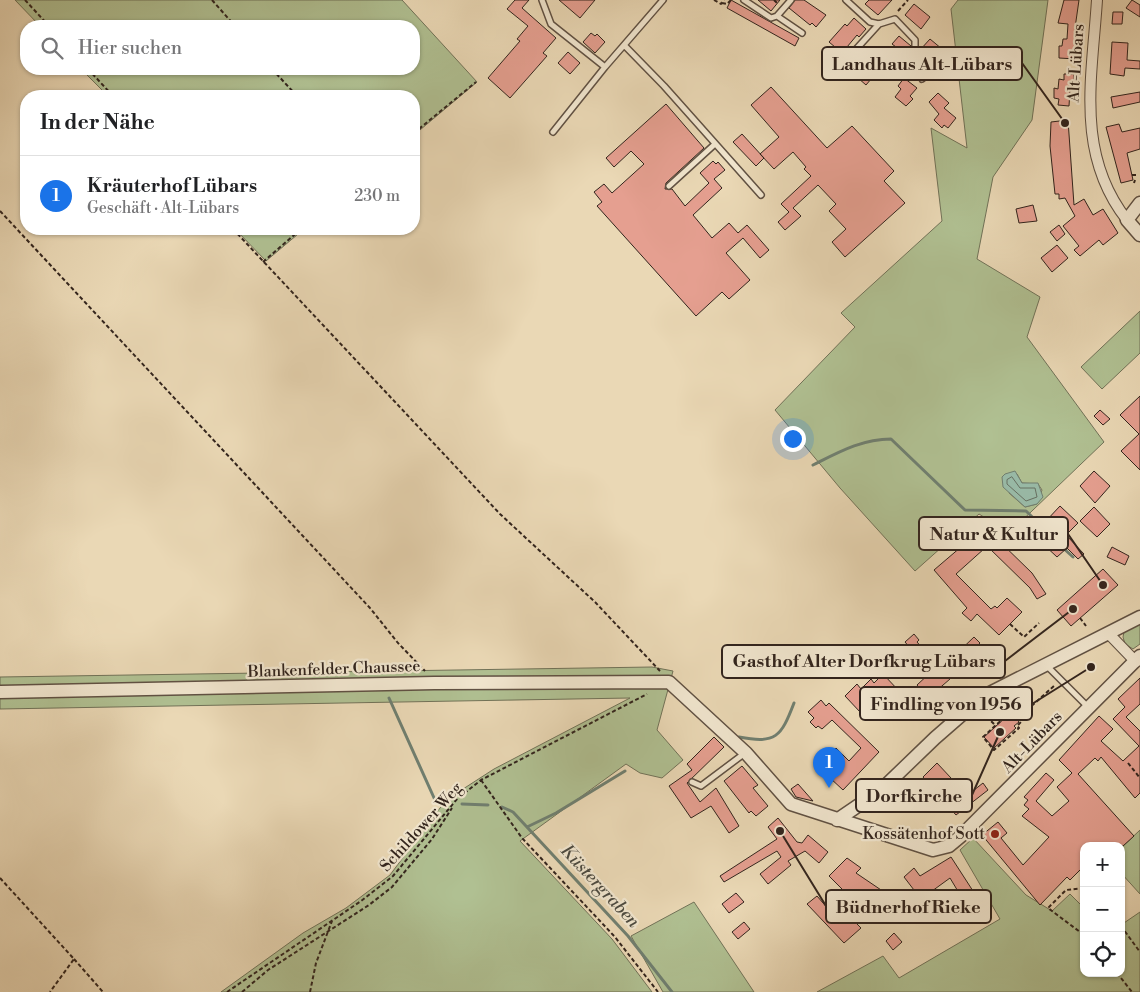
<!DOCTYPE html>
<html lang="de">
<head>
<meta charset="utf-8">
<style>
	:root { --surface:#fff; --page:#f2f2f2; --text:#202124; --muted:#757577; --line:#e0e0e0; --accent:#1a73e8 }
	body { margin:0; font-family:"Libre Bodoni",serif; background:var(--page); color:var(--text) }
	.controls { position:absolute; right:15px; bottom:15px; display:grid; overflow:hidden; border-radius:10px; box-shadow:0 1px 4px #0004 }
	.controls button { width:45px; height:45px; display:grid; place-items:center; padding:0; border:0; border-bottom:1px solid var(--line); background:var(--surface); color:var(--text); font:25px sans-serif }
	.you { position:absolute; left:792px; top:438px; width:18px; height:18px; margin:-12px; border:4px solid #fff; border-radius:50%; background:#1a73e8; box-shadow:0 0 0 8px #1a73e833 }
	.badge { display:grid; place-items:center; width:32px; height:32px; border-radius:50%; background:var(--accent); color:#fff; font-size:16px; font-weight:700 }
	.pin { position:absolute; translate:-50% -41px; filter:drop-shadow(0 1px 2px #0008) }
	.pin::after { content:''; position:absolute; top:26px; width:18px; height:15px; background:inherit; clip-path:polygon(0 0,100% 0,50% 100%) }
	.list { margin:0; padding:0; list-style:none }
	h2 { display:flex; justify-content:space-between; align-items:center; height:65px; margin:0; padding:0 20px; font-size:21px }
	h2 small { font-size:16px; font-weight:400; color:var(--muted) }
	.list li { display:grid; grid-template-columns:32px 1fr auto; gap:15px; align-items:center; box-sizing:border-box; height:80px; padding:0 20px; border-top:1px solid var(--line) }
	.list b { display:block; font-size:19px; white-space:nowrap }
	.list p { margin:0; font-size:16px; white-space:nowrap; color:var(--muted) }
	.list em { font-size:16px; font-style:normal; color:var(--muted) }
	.icon { flex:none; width:28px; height:28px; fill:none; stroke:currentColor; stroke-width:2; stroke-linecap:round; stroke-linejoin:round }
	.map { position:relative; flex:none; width:1140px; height:992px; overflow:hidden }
	.search { position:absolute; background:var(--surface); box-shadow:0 1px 4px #0004; left:20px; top:20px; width:400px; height:55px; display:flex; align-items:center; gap:12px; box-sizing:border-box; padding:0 18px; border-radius:20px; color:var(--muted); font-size:19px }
	.panel { position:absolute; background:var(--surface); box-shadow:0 1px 4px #0004; left:20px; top:90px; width:400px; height:145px; border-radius:20px }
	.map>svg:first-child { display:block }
	.green { fill:#b0c092; stroke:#717258; fill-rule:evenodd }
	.water { fill:#99bba8; stroke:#707f70 }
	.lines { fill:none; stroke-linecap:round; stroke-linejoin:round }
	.shore { stroke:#667062; stroke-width:1 }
	.stream { stroke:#707f70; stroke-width:3 }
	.building { fill:#e59f90; stroke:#32241d }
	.service-casing { stroke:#605143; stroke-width:8 }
	.minor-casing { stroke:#605143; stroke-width:12 }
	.tertiary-casing { stroke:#605143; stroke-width:15 }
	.path { stroke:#32241d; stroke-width:2; stroke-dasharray:4 2.5; stroke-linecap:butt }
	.service { stroke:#f1e6cf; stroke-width:5 }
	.minor { stroke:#f1e6cf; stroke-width:10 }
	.tertiary { stroke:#f1e6cf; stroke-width:12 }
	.poi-dot { fill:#8f2418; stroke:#f1e6cf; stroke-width:2 }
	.labels { text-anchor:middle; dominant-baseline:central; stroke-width:4.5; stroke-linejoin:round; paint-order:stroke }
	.street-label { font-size:16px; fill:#32241d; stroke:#f1e6cf }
	.poi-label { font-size:16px; fill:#32241d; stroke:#f1e6cf; text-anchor:end }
	.water-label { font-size:18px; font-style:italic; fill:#4c4a40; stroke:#f1e6cf }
	.leader { fill:none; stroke:#32241d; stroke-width:2 }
	.callout-dot { fill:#32241d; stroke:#f1e6cf; stroke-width:2 }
	.callout { fill:#f1e6cf; stroke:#32241d; stroke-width:2 }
	.callout-label { font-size:18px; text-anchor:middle; font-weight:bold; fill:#32241d }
</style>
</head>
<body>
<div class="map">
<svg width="1140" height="992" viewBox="0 0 1140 992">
	<rect width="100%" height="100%" fill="#ead8b5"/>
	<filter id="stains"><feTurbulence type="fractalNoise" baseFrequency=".004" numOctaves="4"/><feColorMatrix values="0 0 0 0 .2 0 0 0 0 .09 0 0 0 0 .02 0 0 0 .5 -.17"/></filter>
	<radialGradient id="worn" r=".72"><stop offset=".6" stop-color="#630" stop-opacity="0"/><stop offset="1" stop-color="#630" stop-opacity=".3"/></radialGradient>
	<path class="green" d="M15 0H402L477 82 414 135V96H108L81 69H414V26H40Z
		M958 0H1048L1032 120 993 177 977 259 1040 297 1027 337 1104 442 1009 533 979 514 915 571 840 488 775 410 855 327 841 313 942 221 931 128 967 148 951 9ZM1017 474 1022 483 1038 484 1042 490 1037 504 1025 507 1009 493Z
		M235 229H304L266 261Z
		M1140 311V353L1102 389 1081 367Z
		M1140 624V644L1133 649 1125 644 1123 637 1124 632Z
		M652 667 673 671 657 730 683 760 662 778 640 773 626 764 520 841 612 939 652 992H221L303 933 346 908 390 875 446 800 494 769 630 698 0 709V677Z
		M1140 830V894L1121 873V848Z
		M973 838 1026 895 1052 911 1070 894 1084 908V973H1121V925L1140 912V992H817L883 956 899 978 1000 919 960 850Z
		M694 902 754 992H663L631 936Z"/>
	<path class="water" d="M1015 471 1022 483H1038L1043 497 1037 504 1025 507 1003 487 1002 477 1005 474Z"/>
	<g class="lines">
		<path class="shore" d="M1012 477 1020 488H1035L1037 497 1026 501 1007 484V480Z"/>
		<path class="stream" d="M813 465C839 452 862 439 891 439L965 510 1026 511 1053 537
			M1062 547 1073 557
			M389 698 435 800 446 803
			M739 737C776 744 781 737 794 703
			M462 804 488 805
			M502 807 513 812 628 936 672 992
			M527 827 556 813 625 771"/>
	</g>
	<path class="building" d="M515 0H529L522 8 556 38 543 53 547 56 510 98 488 78 520 41 517 39 528 26 507 9Z
		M559 0H595L580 18Z
		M731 0 799 38 795 46 727 8Z
		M758 0H780L771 11Z
		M795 0H804L826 15 816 27 812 23 810 25 789 8Z
		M869 0H892L878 15 865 4Z
		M1064 0H1079L1075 28 1076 59 1059 58V46H1062L1063 39H1067L1068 24 1058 23Z
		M1132 0 1140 5V17L1126 8Z
		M914 4 930 17 921 29 905 15Z
		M1113 12H1123L1122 24H1112Z
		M854 18 866 29 859 37 857 35 842 53 829 42 845 24 847 26Z
		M591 33 595 36 597 34 605 42 595 53 583 42Z
		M899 36 911 46V54L901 65 889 55 896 47 892 44Z
		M930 39 942 49 938 55 954 69 949 75 943 70 940 73 938 71 935 73 927 66 932 60 920 50Z
		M1112 42 1128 43 1127 60 1140 61V69L1125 68 1124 76 1110 74Z
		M568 52 580 63 570 74 558 63Z
		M865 55 873 61 869 65 877 72 866 85 858 78 862 73 854 67Z
		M1064 74H1074V90H1070L1069 106 1058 105 1059 99 1054 98V88L1058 89 1059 79 1064 80Z
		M904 78 917 88 910 96 913 99 906 106 895 97 901 89 898 86Z
		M771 87 827 148 852 126 894 171 884 181 905 203 845 257 832 242 846 229 829 211 836 204 818 185 793 208 801 216 785 230 778 222 789 212 781 204 811 176 804 169 806 167 793 152 774 169 760 154 779 137 751 105Z
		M1140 92V102L1113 108 1111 97Z
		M938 93 949 103 944 108 956 118 948 128 944 125 942 128 934 120 939 114 929 102Z
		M666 104 704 148 666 183 665 189H672L685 206 709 183 700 173 713 161 716 164 718 162 725 170 714 179 722 188 693 215 712 238 729 223 738 233 747 225 769 250 760 258 743 238 726 253 750 280 729 299 722 292 696 316 597 206 602 202 594 192 604 184 612 193 644 164 631 151 614 167 606 158Z
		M1068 120 1074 205 1084 199 1093 215 1103 209 1118 233 1103 245 1099 240 1080 256 1074 250 1079 246 1063 226 1075 216 1065 198 1059 199V194H1055L1050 146 1051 122Z
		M1119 124 1122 132 1140 128V149L1127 153 1133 180 1121 183 1106 127Z
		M742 134 764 158 756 166 733 142Z
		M1033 205 1037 221 1019 223 1016 209Z
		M1059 225 1065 234 1057 241 1050 232Z
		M1057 245 1068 258 1052 272 1041 258Z
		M1140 396V470L1121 451 1139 434 1120 415Z
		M1100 410 1110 419 1103 425 1094 416Z
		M1094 471 1110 486 1095 503 1080 486Z
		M1060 506 1078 523 1066 535 1084 554 1078 559 1067 548 1057 557 1042 543 1055 530 1045 522Z
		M1094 507 1110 524 1097 537 1080 521Z
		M975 535 985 548 956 574 991 609 995 606 997 608 1007 598 1022 612 999 635 977 614 971 621 962 613 967 608 934 570Z
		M995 537 1032 573 1046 594 1037 599 1030 588 987 546Z
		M1112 547 1129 556 1125 565 1107 557Z
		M1103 569 1118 585 1071 626 1057 610Z
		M914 634 919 640 917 642 950 679 928 698 917 685 931 672 905 642Z
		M974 637 980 643 972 651 974 654 960 668 951 659Z
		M883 674 916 709 905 720 880 694 861 713 845 696 857 684 861 689 871 679 874 683Z
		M1140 678V704L1126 717 1140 731V793L1135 798 1101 757 1098 761 1095 758 1078 774 1134 836 1123 846H1084V866L1070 880 1067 877 1040 905 982 835 998 822 1007 833 1001 838 1023 865 1049 837 1022 816 1029 809 1024 805 1028 800 1024 797 1046 773 1054 780 1036 801 1052 816 1069 801 1057 787 1072 773 1059 760 1099 716 1113 729 1101 741 1123 761 1139 746 1113 719 1125 707 1118 699Z
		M821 700 826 706 829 703 879 752 843 790 829 777 840 766 829 755 836 748 849 761 861 748 832 720 822 729 818 726 816 728 810 722 814 718 808 712Z
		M1014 715 1019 722 1014 726 1016 728 994 748 984 737 1006 717 1008 720Z
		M714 737 724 747 687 783 700 802 716 788 739 826 729 833 711 806 691 818 669 786 692 770 687 764Z
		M937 763 965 793 967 791 969 794 983 783 988 790 956 815 923 777Z
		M742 766 758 785 753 788 768 806 756 816 751 811 749 813 724 781Z
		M798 784 813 801 796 797 791 789Z
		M778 818 797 842 802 843 808 835 828 852 819 863 805 851 788 861 791 865 768 884 760 874 781 857 777 851 724 882 720 876 777 839 768 827Z
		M951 857 973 891 962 898 950 878 910 907 904 899 914 890 904 877 914 868 920 876Z
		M847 858 861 868 856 873 887 894 881 903 879 901 875 906 871 903 854 921 861 928 844 943 807 904 817 896 836 918 850 905 840 896 845 892 829 876Z
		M736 893 744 902 729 913 722 904Z
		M744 922 750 929 738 939 732 932Z
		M894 933 902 942 893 950 886 941Z"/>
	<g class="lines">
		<g class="service-casing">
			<path id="service" d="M542 0 551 24 605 67
				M744 0 771 18 777 16 791 0
				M846 0 870 22 879 24 895 19 915 40V61L922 79
				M777 16 802 33
				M624 45 664 86 761 195
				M849 57 879 24
				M553 132 605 67 663 0
				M669 186 715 144
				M1046 665 1088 707
				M692 782 701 786 745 753"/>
		</g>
		<g class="minor-casing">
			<path id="minor" d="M1097 0C1092 78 1075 154 1127 220
				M1109 634 1136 662"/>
		</g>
		<g class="tertiary-casing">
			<path id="tertiary" d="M1140 203 1127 220 1140 235
				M0 692 434 683 669 682 746 753 791 804 933 850 949 846 961 836 1140 656
				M837 820 881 790 935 738 982 697 1140 617"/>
		</g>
		<path class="path" d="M25 0 49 26
			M212 0 235 26
			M714 0 721 4 724 0
			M774 0 778 4
			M722 3 727 4 731 0
			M898 11 908 0
			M88 69 113 96
			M272 69 297 96
			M414 133 476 82
			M1132 175H1136
			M1134 183 1135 180
			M0 211 370 608 398 643 425 671
			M233 229 500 514 595 602 660 671
			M263 262 301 229
			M1080 618 1086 626
			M1010 624 1024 637 1039 623
			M982 712 996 726
			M1015 712 1022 721 1017 726 1019 728 994 750 983 737 1007 715 1009 717Z
			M1017 719 1055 685
			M1128 763 1140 778
			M481 780 522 838 615 937 658 992
			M0 878 74 959 50 992
			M1084 888 1066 890 1048 908 1084 935
			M1121 926 1140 952
			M74 959 103 992
			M1117 973 1132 992
			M227 992 361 901 393 876 457 799 481 780 647 694
			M242 992 268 970 369 905 392 887 432 839 452 808
			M310 992 316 963 332 921"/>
		<use href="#service" class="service"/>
		<use href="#minor" class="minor"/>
		<use href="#tertiary" class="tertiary"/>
	</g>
	<circle class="poi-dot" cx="995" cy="834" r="5"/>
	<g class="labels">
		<g class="street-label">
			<text transform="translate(1076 63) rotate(-86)">Alt-Lübars</text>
			<text transform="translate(334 669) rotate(-2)">Blankenfelder Chaussee</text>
			<text transform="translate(1032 742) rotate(-46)">Alt-Lübars</text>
			<text transform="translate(421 827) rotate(-48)">Schildower Weg</text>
		</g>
		<g class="poi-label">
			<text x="985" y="834">Kossätenhof Sott</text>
		</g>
		<g class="water-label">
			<text transform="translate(600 886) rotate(47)">Küstergraben</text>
		</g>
	</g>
	<path class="leader" d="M1065 123L1022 63M1103 585L1068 534M1073 609L1005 661M1091 667L1032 704M1000 732L972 795M780 831L826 906"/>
	<g class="callout-dot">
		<circle cx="1065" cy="123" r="5"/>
		<circle cx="1103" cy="585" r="5"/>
		<circle cx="1073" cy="609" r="5"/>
		<circle cx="1091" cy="667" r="5"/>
		<circle cx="1000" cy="732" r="5"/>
		<circle cx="780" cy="831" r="5"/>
	</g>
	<g class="callout">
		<rect x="822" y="47" width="200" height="33" rx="5"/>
		<rect x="919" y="517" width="149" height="33" rx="5"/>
		<rect x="722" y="645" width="283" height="33" rx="5"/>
		<rect x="860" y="687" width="172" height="33" rx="5"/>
		<rect x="856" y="779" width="116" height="33" rx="5"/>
		<rect x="826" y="890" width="165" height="33" rx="5"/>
	</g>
	<g class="callout-label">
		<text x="922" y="70">Landhaus Alt-Lübars</text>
		<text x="994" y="540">Natur &amp; Kultur</text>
		<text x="864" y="667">Gasthof Alter Dorfkrug Lübars</text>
		<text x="946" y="710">Findling von 1956</text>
		<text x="914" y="802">Dorfkirche</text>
		<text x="908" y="913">Büdnerhof Rieke</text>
	</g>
	<rect width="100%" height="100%" filter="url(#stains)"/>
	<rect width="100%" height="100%" fill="url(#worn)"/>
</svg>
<div class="controls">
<button>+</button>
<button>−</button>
<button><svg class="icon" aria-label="locate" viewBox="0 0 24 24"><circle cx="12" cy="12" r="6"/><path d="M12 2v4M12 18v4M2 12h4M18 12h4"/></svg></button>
</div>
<div class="you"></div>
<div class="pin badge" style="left:829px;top:788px">1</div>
<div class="search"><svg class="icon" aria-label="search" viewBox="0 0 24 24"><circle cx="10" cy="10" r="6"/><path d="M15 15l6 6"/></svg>Hier suchen</div>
<section class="panel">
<h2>In der Nähe<small></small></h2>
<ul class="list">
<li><span class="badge">1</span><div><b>Kräuterhof Lübars</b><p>Geschäft · Alt-Lübars</p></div><em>230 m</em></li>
</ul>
</section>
</div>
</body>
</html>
